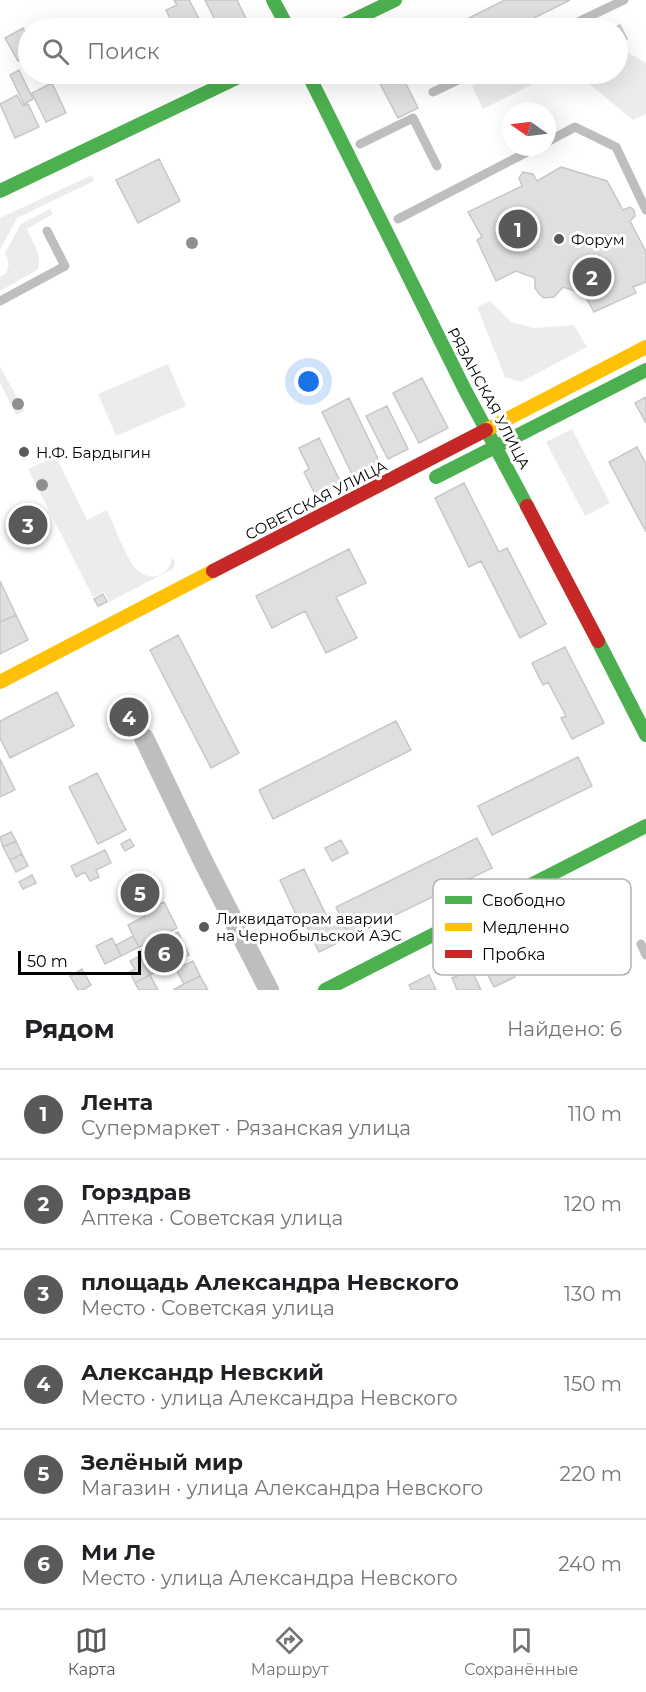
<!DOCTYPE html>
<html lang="ru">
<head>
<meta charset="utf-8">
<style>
	:root { --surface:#fff; --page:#f6f6f6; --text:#202124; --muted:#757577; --line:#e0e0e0; --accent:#595959 }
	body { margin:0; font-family:Montserrat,sans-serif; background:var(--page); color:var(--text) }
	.compass { position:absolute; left:502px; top:102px; width:54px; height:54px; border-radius:50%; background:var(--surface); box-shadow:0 6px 24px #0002; rotate:284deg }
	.scale { position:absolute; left:18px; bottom:15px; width:123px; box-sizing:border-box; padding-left:6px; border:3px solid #000; border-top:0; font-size:16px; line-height:21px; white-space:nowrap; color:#000; -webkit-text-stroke:4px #fff; paint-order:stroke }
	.you { position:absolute; left:309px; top:382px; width:21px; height:21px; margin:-15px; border:4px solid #fff; border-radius:50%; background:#1a73e8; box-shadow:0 0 0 9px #1a73e833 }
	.badge { display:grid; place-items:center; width:39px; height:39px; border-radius:50%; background:var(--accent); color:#fff; font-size:20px; font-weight:700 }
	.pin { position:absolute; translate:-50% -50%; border:3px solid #fff; box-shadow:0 2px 6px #0006 }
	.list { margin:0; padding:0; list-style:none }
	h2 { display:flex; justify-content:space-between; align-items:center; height:78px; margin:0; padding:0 24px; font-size:26px }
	h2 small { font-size:20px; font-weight:400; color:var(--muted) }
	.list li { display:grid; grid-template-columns:39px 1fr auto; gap:18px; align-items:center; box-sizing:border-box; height:90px; padding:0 24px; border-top:2px solid var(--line) }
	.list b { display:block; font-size:22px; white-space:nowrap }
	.list p { margin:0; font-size:20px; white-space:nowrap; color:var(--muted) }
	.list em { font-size:20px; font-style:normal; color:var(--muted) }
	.icon { flex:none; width:33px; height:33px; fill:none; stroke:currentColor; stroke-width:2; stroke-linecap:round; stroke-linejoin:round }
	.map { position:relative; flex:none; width:646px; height:990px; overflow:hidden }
	.search { position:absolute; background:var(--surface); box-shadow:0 6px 24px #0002; left:18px; right:18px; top:18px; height:66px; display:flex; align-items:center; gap:15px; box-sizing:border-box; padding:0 21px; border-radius:33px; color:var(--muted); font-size:22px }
	.sheet { height:618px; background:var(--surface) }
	nav { display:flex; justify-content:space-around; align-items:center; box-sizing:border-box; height:84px; border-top:2px solid var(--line); background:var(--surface); font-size:16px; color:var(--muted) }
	nav a { display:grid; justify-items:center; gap:3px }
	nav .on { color:var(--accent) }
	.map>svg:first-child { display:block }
	.green { fill:#ececec }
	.building { fill:#dfdfdf; stroke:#c7c7c7; stroke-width:1.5 }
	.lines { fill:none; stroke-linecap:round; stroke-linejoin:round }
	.lane { stroke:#bebebe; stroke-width:9 }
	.street { stroke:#bebebe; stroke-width:20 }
	.fast { stroke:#4caf50; stroke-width:14 }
	.slow { stroke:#ffc107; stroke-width:14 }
	.jam { stroke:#c62828; stroke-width:14 }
	.tree { fill:#8f8f8f }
	.poi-dot { fill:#595959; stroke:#fff; stroke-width:2 }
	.labels { text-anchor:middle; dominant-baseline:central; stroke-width:6; stroke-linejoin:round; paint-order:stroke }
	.poi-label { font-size:15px; fill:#000; stroke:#fff; text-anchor:start }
	.street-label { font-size:15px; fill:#000; stroke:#fff }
	.key { fill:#fff; stroke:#b2b2b2; stroke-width:1.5 }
	.key-label { font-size:16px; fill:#000 }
</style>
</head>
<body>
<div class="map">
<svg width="646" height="990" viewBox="0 0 646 990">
	<rect width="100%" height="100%" fill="#fff"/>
	<path class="green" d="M625 51 646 63V114L633 120 581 77 585 74H618V52Z
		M499 74H526L531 85 483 109 472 86Z
		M92 175 94 181 17 218 0 250V218Z
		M50 209 53 214 27 229C32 241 44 258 37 270L0 291V277L6 273 9 264 5 253 21 224Z
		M490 301 511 322 534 328 574 325 587 347 521 382 505 377 477 307Z
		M168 364 186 406 116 436 98 394Z
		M0 366 24 411 16 415 0 383Z
		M572 429 610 503 585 516 546 442Z
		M51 446 87 520 107 510C114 525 127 560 137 570 143 576 152 578 160 575 168 571 171 564 172 556L175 562 173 569 109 602 104 592 93 597 28 469 45 461 41 451Z"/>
	<path class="building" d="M174 0H189L204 28H175L166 10 177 5Z
		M205 0H237L248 23 237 28H219Z
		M505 0H570L514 28H449Z
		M620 25 627 39 618 45V28H614Z
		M23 28 28 38V55L18 61 5 38Z
		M19 70 33 99 24 104 10 75Z
		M85 74H103L89 81Z
		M375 74H401L418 108 398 118Z
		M401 74H426L406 84Z
		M52 83 66 113 46 122 32 93Z
		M17 95 23 106 28 104 39 127 15 138 0 104Z
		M159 159 180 201 138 223 116 180Z
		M561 167 607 181 623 210 630 207 634 210 635 216 630 221 646 252V282L633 287 636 293 594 312 584 294 563 287 554 297 544 298 540 295 535 288V278L516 271 496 281 477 240 482 237 468 212 522 186 519 178 523 172 533 174 537 181Z
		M422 378 448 428 419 443 393 393Z
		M646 397V423L635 403Z
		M349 398 380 463 353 476 322 412Z
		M387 406 408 449 388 459 366 416Z
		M319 438 341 483 316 496 304 472 309 469 299 448Z
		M637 447 646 464V532L609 462Z
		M464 483 499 552 507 548 546 624 520 638 481 561 469 567 435 498Z
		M349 549 366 583 336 597 357 638 326 653 305 611 272 628 256 596Z
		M0 581 16 615 0 622Z
		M103 594 107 602 98 606 94 599Z
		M16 615 28 640 0 654V622Z
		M178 635 239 753 211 768 150 650Z
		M565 647 604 723 572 739 561 718 566 716 548 682 543 685 532 663Z
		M57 692 74 726 10 758 0 738V721Z
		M396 721 411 750 273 819 259 790Z
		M578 757 592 786 492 835 478 806Z
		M0 759 15 790 0 797Z
		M97 773 126 830 98 844 69 787Z
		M11 832 16 841 3 847 0 837Z
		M477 838 492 868 350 937 336 907Z
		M130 839 134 846 125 851 121 844Z
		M341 840 348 853 332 861 325 848Z
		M16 841 22 854 10 860 3 847Z
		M105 850 111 863 96 870 99 877 90 881 85 872 76 877 71 866Z
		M22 854 28 866 16 872 10 860Z
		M304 869 328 919 339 914 350 937 319 952 307 927 303 929 280 880Z
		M32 875 36 883 23 889 19 882Z
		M149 876 158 896 131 909 121 889Z
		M164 902 177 928 139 947 128 925 145 916 144 912Z
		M178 932 189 955 150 975 138 952Z
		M133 936 139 947 121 956 116 945Z
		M112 938 121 956 105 964 96 946Z
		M498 943 515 977 494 987 477 953Z
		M140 956 150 975 135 983 130 972 135 969 130 961Z
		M466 958 481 990H457L452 978 457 976 451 964Z
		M193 961 200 976 184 984 176 969Z
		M82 969 91 985 83 990H78L70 976Z
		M150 975 158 990H139L135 983Z
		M429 975 436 990H412L409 985Z
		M200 976 208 990H173L184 984Z"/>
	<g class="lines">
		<path class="lane" d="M565 28 624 0
			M433 92 471 74
			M547 142 575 127 616 147 646 210
			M360 144 413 118 437 166
			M398 219 537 147
			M0 301 65 266 47 231
			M641 944 646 955"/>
		<path class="street" d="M144 738 203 861 269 990"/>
		<path class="fast" d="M273 0 288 28
			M337 28 395 0
			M308 74 465 390 527 506
			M0 191 245 74
			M436 477 646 370
			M598 641 646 735
			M325 990 646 826"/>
		<path class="slow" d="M486 430 646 347
			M0 682 213 571"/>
		<path class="jam" d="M527 506 598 641
			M213 571 486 430"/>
	</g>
	<g class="tree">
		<circle cx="192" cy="243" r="6"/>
		<circle cx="18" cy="404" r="6"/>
		<circle cx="42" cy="485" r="6"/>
	</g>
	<g class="poi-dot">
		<circle cx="559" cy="239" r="6"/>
		<circle cx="24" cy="452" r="6"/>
		<circle cx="204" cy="927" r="6"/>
	</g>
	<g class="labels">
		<g class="poi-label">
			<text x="571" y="239">Форум</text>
			<text x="36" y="452">Н.Ф. Бардыгин</text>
			<text x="216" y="918">Ликвидаторам аварии<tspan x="216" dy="17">на Чернобыльской АЭС</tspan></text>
		</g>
		<g class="street-label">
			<text transform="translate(489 398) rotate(62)">РЯЗАНСКАЯ УЛИЦА</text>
			<text transform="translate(316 500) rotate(-27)">СОВЕТСКАЯ УЛИЦА</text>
		</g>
	</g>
	<rect x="433" y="879" width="198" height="96" rx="9" class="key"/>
	<rect x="445" y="896" width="27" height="8" fill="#4caf50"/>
	<rect x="445" y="923" width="27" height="8" fill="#ffc107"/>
	<rect x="445" y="950" width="27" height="8" fill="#c62828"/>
	<g class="key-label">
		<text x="482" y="906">Свободно</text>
		<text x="482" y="933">Медленно</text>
		<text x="482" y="960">Пробка</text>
	</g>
</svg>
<svg class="compass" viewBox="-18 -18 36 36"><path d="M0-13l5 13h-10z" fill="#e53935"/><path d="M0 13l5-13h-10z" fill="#757577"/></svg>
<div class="scale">50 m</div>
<div class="you"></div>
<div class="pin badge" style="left:518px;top:229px">1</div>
<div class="pin badge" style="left:592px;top:277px">2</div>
<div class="pin badge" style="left:28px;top:525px">3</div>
<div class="pin badge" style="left:129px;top:717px">4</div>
<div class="pin badge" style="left:140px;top:893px">5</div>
<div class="pin badge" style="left:164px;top:953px">6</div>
<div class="search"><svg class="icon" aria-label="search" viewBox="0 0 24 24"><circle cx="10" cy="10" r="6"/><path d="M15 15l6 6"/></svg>Поиск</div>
</div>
<section class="sheet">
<h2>Рядом<small>Найдено: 6</small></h2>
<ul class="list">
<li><span class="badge">1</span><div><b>Лента</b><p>Супермаркет · Рязанская улица</p></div><em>110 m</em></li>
<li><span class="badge">2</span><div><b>Горздрав</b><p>Аптека · Советская улица</p></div><em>120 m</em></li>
<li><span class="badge">3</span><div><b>площадь Александра Невского</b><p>Место · Советская улица</p></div><em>130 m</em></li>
<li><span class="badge">4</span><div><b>Александр Невский</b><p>Место · улица Александра Невского</p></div><em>150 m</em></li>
<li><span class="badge">5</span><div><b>Зелёный мир</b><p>Магазин · улица Александра Невского</p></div><em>220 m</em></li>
<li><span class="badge">6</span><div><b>Ми Ле</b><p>Место · улица Александра Невского</p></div><em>240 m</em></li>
</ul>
</section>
<nav>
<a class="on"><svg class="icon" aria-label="map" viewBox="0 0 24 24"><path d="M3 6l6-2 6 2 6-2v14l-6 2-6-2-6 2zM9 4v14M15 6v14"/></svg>Карта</a>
<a><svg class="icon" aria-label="directions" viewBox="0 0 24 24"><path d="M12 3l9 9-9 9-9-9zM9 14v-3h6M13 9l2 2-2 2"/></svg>Маршрут</a>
<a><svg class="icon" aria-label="saved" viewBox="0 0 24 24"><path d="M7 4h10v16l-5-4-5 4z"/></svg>Сохранённые</a>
</nav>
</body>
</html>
